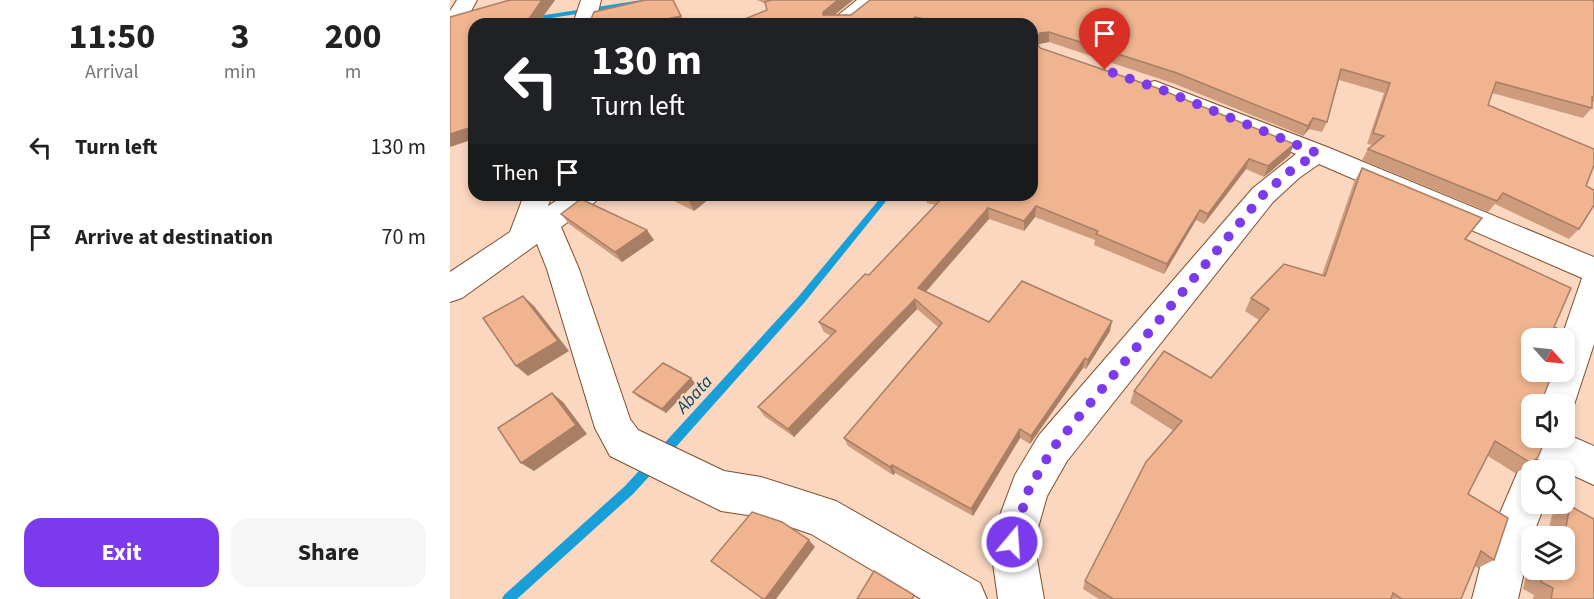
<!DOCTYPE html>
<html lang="en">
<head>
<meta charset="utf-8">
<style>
  :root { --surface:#fff; --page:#f6f6f6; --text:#222; --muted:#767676; --accent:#7c3aed }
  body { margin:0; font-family:"Source Sans 3",sans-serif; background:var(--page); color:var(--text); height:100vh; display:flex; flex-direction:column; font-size:22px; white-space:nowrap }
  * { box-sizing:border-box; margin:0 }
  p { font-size:20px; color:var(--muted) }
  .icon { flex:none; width:33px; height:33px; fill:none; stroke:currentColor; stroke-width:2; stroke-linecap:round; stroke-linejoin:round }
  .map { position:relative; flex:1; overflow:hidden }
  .panel { display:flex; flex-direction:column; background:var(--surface); width:450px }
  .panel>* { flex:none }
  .guide { position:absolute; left:18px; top:18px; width:570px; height:183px; border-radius:18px; box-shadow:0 3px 9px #0003; background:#202124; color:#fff; overflow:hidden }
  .needle { width:39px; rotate:117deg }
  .tools { position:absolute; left:1071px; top:328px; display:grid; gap:12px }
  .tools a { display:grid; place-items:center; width:54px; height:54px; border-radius:12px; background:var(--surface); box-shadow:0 3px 9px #0003; font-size:30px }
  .pin { position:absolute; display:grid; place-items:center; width:51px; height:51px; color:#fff; margin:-62px -26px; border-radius:50% 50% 50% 0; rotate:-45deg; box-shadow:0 0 6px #0007 }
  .pin .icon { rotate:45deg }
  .me { position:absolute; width:66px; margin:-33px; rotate:18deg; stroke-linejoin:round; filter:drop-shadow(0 0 4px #0008) }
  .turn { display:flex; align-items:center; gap:21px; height:126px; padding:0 24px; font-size:27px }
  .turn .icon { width:78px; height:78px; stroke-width:2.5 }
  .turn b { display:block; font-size:42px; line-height:51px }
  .then { display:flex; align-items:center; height:57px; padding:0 24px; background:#0003; gap:12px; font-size:22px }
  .eta { display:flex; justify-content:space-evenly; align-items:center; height:102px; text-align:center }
  .eta b { font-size:36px; font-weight:700; line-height:42px }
  .action { display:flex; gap:12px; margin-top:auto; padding:12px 24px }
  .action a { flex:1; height:69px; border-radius:18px; background:var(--accent); color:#fff; font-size:24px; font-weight:700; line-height:69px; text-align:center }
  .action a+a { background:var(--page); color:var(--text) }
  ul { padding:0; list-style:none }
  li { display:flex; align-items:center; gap:18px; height:90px; padding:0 24px }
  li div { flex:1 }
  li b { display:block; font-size:22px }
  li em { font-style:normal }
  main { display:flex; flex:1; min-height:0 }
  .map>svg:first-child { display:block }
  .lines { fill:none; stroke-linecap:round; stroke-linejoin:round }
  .stream { fill:#189fd8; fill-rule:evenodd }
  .minor-casing { stroke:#804d2a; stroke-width:2 }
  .minor { fill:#fff; fill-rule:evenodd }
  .wall { fill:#ce9c7c }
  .shaded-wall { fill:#a87f65 }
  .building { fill:#f0b590; stroke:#a87f65; stroke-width:1.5 }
  .route { stroke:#7c3aed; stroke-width:10; stroke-dasharray:0 18 }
  .labels { text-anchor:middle; stroke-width:4.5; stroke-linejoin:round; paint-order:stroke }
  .water-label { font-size:18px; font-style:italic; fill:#004763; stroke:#fbd7c0 }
</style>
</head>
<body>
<main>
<section class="panel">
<div class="eta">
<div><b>11:50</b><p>Arrival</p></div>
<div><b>3</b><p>min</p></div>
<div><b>200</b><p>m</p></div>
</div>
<ul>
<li><svg class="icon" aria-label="left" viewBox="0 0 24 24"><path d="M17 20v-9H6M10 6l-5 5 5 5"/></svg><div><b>Turn left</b></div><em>130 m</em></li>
<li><svg class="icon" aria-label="arrive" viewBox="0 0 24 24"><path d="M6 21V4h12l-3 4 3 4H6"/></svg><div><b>Arrive at destination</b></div><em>70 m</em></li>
</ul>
<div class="action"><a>Exit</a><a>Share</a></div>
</section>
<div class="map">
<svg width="1144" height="599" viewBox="0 0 1144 599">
  <rect width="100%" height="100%" fill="#fbd7c0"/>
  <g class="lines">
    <!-- stream -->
    <g class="stream">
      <polygon points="192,0 206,0 203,2 82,21 79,19 82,17"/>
      <polygon points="433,195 441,195 354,303 217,457 213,458 209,457 208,453 209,449 348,297"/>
      <polygon points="201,461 205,462 206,466 205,470 183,494 67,599 52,599 54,595 175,486 197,462"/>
    </g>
    <defs>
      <g id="minor">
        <polygon points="7,0 27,0 14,24 0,24 0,11"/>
        <polygon points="131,0 151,0 145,24 123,24"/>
        <polygon points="407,0 430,0 402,24 377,24"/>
        <polygon points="1133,0 1144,0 1144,12 1137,10"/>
        <polygon points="705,81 877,147 1144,257 1144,344 1120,417 1114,419 1114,405 1088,405 1099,372 1114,372 1114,339 1111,339 1132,278 869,164 849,178 823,202 617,461 597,496 584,542 594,599 548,599 540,542 565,475 589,435 803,188 846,154 696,93 693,88 696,83"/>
        <polygon points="74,195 102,195 98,206 115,195 149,195 145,202 111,227 129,269 180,419 188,430 274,471 311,477 386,501 530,583 537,599 471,599 361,534 311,517 271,511 160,456 145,428 97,269 87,244 12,298 0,302 0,272 60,232"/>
        <polygon points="1114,433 1144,446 1144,485 1083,457 1078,444 1082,435 1082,438 1114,438"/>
        <polygon points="1082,465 1096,471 1082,471 1082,504 1095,504 1082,537 1068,599 1022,599 1035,548 1068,471"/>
      </g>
    </defs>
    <!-- minor casing -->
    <use href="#minor" class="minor-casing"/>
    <!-- minor -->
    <use href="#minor" class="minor"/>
  </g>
  <!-- wall -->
  <g class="wall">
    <polygon points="307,0 403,0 384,15 1144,1 1144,101 1142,104 1142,108 1133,118 1042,93 1038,105 1136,186 1129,229 1119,239 1045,204 1038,212 912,160 918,149 923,145 917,144 934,93 889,80 877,122 872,132 859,129 853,136 725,84 599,42 589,44 588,45 590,48 840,155 814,177 796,169 754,224 746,220 714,274 644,245 645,240 585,217 574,231 539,219 476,292 539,322 660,331 636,369 633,368 580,444 570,438 523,516 445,473 443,475 398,446 394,438 488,327 467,309 344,437 314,416 308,407 381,336 374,332 369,322 419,275 486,205 477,203 476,195 582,195 582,24 282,24 317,10 316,4"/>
    <polygon points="912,168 1015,239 1082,339 1090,405 1081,463 1065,473 1038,456 1018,494 1044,560 1028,568 1025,566 1011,599 649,599 633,589 635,581 724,431 680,403 684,391 761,378 809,320 795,311 801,298 872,275 904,182"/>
    <polygon points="212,195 264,195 244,211"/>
    <polygon points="111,214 204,240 172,262 119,224"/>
    <polygon points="245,383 216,413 188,397 183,392"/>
    <polygon points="1120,506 1144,599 1083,599 1084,595 1073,589 1081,552 1082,570 1114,570 1114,537 1097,537 1102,515"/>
  </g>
  <!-- shaded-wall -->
  <g class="shaded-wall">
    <polygon points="92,0 105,0 88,24 71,24"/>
    <polygon points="388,0 403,0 376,22 373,15 373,12"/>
    <polygon points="231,16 234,23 193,24"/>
    <polygon points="465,17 466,24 458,24"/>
    <polygon points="599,32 599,42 589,44 585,50 585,39 590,33"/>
    <polygon points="24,92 24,139 0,147 0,134"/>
    <polygon points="863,118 859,129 853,136 858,126"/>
    <polygon points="844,144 840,155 814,177 818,166"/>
    <polygon points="799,159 796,169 754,224 758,214"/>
    <polygon points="243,195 264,195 244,211 238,199"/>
    <polygon points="586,206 585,217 574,231 574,221"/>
    <polygon points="538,208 539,219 470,298 468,288"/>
    <polygon points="750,210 746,220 714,274 717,264"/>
    <polygon points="197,230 204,240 172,262 165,252"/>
    <polygon points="73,296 84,306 119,351 78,376 66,366"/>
    <polygon points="465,299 467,309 344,437 338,429"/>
    <polygon points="662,321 660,331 636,369 638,360"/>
    <polygon points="635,358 633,368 580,444 581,436"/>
    <polygon points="241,378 245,383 216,413 212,409"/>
    <polygon points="102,393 113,402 137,434 84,471 71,463"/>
    <polygon points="570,429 570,438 523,516 521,509"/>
    <polygon points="442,465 445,473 443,475 440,467"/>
    <polygon points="359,540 365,547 326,599 315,599"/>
  </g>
  <!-- building -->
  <g class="building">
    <polygon points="60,0 92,0 76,23 71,24 24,24 24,92 22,127 0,134 0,17"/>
    <polygon points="195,0 223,0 231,16 193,24 142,24 141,19 144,12"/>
    <polygon points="321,0 388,0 373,12 373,15 401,15 420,0 1142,0 1144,1 1144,97 1142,97 1142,108 1046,82 1038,105 1144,149 1144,165 1136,186 1144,190 1144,205 1129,229 1053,193 1047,201 918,149 934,136 923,133 940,83 891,69 877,122 863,118 858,126 727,73 599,32 590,33 585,39 590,48 707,88 844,144 818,166 799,159 758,214 750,210 717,264 646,234 648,231 586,206 574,221 538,208 468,288 539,322 572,281 662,321 638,360 635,358 581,436 570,429 521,509 442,465 440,467 394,438 492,323 465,299 338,429 308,407 386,331 369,322 415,274 419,275 494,196 488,195 582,195 582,24 498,24 465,17 458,24 448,24 448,23 446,24 282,24 317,10 315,2"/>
    <polygon points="912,168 1032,218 1015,239 1121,288 1104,327 1114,331 1110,339 1082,339 1082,372 1103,372 1090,405 1082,405 1082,438 1094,438 1095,440 1088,457 1081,463 1045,441 1018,494 1058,518 1044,560 1031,551 1011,599 952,599 943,593 941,599 663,599 635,581 696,462 732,421 684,391 714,351 761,378 819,309 801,298 834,264 875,276"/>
    <polygon points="229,195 243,195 238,199"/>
    <polygon points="131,199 197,230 165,252 111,214"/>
    <polygon points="73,296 108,341 66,366 33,318"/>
    <polygon points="213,363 241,378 212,409 183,392"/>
    <polygon points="102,393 126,425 71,463 48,428"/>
    <polygon points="1120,506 1144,519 1144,599 1101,599 1103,588 1091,582 1093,570 1114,570 1114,537"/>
    <polygon points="302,512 332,522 359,540 315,599 313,599 261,561"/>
    <polygon points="424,571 464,595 462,599 407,599"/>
  </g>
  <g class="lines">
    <!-- route -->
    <polyline class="route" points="562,542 579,489 603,448 813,195 839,172 867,153 715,91 655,70"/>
  </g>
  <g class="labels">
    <!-- water labels -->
    <g class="water-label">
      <text transform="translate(244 394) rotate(-48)" y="6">Abata</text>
    </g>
  </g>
</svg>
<div class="tools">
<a><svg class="needle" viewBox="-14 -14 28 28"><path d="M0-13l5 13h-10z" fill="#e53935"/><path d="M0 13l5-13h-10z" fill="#767676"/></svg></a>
<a><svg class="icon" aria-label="sound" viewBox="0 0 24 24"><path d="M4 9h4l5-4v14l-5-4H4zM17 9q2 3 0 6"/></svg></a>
<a><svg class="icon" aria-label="search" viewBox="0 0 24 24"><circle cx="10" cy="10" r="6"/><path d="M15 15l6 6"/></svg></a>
<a><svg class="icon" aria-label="layers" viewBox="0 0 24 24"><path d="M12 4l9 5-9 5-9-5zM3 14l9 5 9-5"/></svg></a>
</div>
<div class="pin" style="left:655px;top:70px;background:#d93025"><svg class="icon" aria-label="arrive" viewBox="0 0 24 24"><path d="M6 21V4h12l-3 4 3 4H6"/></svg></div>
<svg class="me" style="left:562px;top:542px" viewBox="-20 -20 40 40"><circle r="17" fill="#7c3aed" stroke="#fff" stroke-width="3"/><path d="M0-11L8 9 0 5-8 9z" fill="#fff"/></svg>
<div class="guide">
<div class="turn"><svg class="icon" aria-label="left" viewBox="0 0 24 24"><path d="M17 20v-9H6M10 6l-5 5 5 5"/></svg><div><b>130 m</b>Turn left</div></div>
<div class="then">Then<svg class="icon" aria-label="arrive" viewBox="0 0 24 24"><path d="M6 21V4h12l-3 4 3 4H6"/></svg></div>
</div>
</div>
</main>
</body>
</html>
